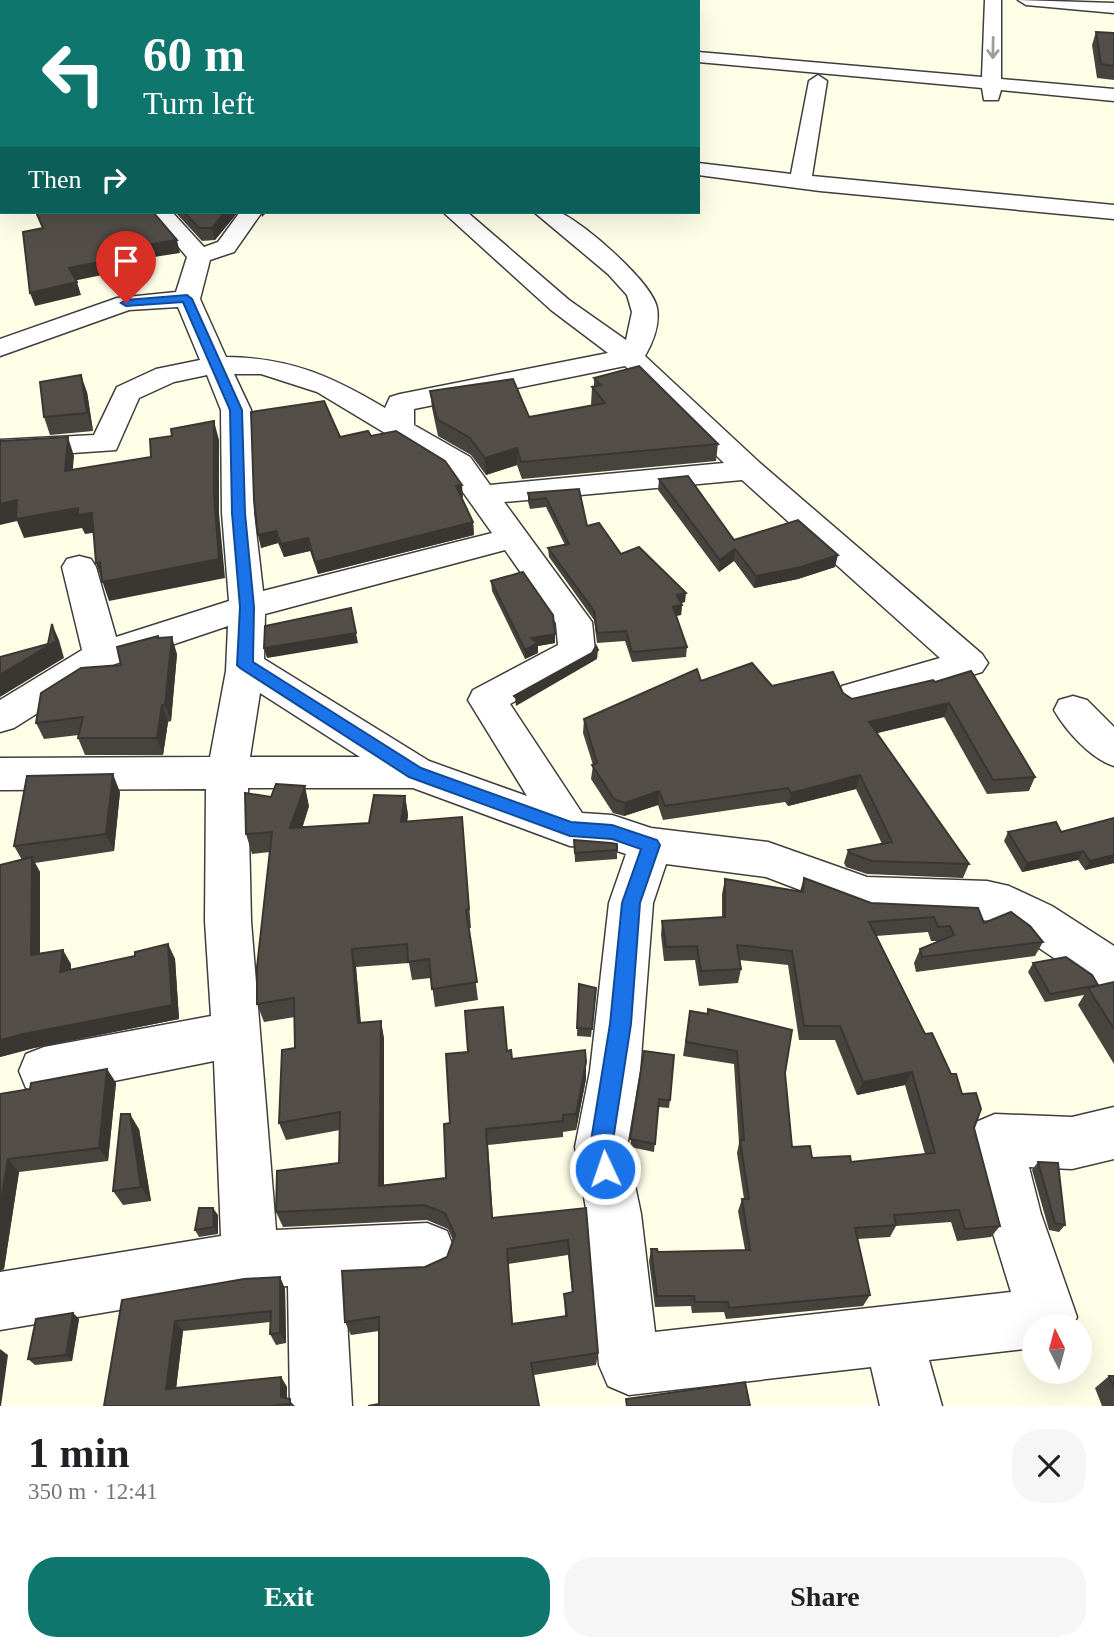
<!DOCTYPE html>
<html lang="en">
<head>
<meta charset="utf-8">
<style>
  :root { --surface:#fff; --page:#f6f6f6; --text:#202124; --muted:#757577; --accent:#0f766e }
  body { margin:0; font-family:Georgia,serif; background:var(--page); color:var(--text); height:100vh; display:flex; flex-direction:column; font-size:26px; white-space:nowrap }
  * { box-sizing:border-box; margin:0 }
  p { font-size:23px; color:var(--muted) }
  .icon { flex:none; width:38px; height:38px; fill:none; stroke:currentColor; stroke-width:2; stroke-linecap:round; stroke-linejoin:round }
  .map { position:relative; height:1406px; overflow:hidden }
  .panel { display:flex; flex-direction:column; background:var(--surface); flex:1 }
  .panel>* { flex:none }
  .banner { position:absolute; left:0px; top:0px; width:700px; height:214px; box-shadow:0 7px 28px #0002; background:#0f766e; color:#fff; overflow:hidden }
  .needle { width:46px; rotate:354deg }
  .fabs { position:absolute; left:1022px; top:1314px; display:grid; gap:14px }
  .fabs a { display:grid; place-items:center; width:70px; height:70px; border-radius:50%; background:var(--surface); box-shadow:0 7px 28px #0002; font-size:35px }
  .pin { position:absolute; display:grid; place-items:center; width:60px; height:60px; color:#fff; margin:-72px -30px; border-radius:50% 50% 50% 0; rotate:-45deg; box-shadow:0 0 7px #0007 }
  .pin .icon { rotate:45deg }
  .me { position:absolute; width:77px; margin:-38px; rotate:357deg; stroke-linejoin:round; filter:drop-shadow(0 0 5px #0008) }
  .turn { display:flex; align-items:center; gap:24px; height:147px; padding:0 28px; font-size:32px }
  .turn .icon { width:91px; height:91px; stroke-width:2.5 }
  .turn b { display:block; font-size:49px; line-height:60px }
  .then { display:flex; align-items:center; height:66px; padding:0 28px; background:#0003; gap:14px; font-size:26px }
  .round { display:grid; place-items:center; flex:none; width:74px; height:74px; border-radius:28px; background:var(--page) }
  .head { display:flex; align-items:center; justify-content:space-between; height:119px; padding:0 28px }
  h1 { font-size:42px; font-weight:700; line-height:52px }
  .action { display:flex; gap:14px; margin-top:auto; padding:14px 28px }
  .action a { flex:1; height:80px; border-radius:28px; background:var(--accent); color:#fff; font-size:28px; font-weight:700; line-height:80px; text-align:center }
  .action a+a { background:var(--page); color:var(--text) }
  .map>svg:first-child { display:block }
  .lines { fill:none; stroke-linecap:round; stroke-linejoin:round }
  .minor-casing { stroke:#3e3e3e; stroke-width:3 }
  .minor { fill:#fff; fill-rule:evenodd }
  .wall { fill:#47433d; fill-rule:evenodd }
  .shaded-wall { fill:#3a3732 }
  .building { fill:#534e47; stroke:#3a3732; stroke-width:2; fill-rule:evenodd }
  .oneway { stroke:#9d9d9d }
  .route { fill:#1a73e8; stroke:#114b97; stroke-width:2 }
</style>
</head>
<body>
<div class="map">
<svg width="1114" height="1406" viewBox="0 0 1114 1406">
  <rect width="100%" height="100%" fill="#ffffe8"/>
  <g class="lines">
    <defs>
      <g id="minor">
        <polygon points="43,0 59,0 42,2"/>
        <rect x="139" y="0" width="16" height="2"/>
        <polygon points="284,0 328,0 283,2"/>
        <polygon points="373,0 398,0 372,2"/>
        <polygon points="483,0 504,0 482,2"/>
        <polygon points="592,0 612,0 591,2"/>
        <polygon points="985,0 1001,0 1001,79 1114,89 1114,101 1001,90 998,100 984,100 982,88 698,62 698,52 982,77"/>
        <polygon points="1018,0 1114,3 1114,13 1026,5"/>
        <polygon points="0,61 2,61 0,77"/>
        <polygon points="818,75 827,81 812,176 1114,205 1114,219 820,191 698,175 698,163 791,174 809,81"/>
        <polygon points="0,136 2,136 0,149"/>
        <path d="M149,212h23l32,35 14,-5 22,-30h22l-28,40 -24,8 -10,39 26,58c65,1 105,19 159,51l5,-11 10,-3 208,-41 -57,-43 -108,-98h24l102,88 57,40 6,-28 -5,-17 -19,-21 -74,-62c7,0 20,-2 27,1 24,11 92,70 96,95 3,17 -4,34 -12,48l115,107 222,191 6,9 -6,9 -126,38 -14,-4 -5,-10 5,-10 98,-28 -198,-178 -238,22 88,120 3,29 -5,9 -80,44 72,109 30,2 39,13 117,14 99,35 120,4 22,5 43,20 62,40v47l-17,-6 -98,-66 -133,-6 -100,-38 -100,-13 -13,39 -13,168 -13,76 14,67 14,118 356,-40 -24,-78 -18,-74 7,-18 19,-8 77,3 42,-10v52l-42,10 -43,-2 12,47 36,103 -4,9h-39v22l-105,12 13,46h-62l-9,-39 -242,28 -21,-9 -9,-21 -12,-151 -12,-67 15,-76 19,-168 17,-49 -15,-5 -41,-3 -157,-58h-165l3,133 25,309 151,-7 20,8 8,20 -8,20 -20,8 -82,4 7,123h-62l-2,-120 -38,2 -250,42v-58l221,-36 -7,-175 -170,34 -18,-7 -7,-17 7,-17 18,-7 167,-31 -6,-95 1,-132 -206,1v-32l210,-1 16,-86 2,-45 -113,38 -101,64 -14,4v-32l82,-50 -20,-83 5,-8 12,-3 12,3 5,8 20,70 113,-36 -7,-88 -1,-103 -14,-35 -33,7 -35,16 -23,52 -116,8v-18l94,-5 23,-48 39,-18 44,-9 -22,-53 -49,3 -129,46v-17l117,-41 59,-6 11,-35zM625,366l99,97 -234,22 -20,-28 -56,-32v-16zM234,374h27l56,18 131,79 44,62 -229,58 -9,-78 -3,-103zM505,550l51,73 2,22 -85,45 -5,10 59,96 -98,-35 -165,-102 1,-45zM260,693l100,64h-110z"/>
        <path d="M1073,696l14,4 27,27v39c-23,-7 -48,-35 -60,-56l5,-10z"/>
      </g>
    </defs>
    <!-- minor casing -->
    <use href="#minor" class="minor-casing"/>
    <!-- minor -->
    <use href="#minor" class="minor"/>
  </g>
  <!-- wall -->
  <g class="wall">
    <polygon points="319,0 371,0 370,2 319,2"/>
    <polygon points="1096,32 1114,33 1114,80 1097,78 1092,45"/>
    <polygon points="175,212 238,212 215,240 202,241"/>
    <polygon points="594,378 718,444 716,461 522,479 517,465 486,475 471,455 438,436 432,408 430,391 529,417 592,406 591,404 592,387 594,387"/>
    <polygon points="87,392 93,431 50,435 44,417"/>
    <polygon points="371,436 463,497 461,498 473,522 474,535 318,574 310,551 284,557 278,543 261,548 340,437"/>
    <polygon points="659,479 734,540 835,567 798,579 754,588 734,561 719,572 658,490"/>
    <polygon points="579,489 587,526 621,554 685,602 681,603 682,605 681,615 676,616 687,647 686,657 632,662 625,641 597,643 594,620 549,557 548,548 565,545 546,507 530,509 528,502 528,493"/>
    <polygon points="491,581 555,643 538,646 538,653 525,659 492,591"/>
    <polygon points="159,638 177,654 171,721 168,722 163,755 85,755 78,738 79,735 44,739 36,723"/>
    <polygon points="933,680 1035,777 1029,791 987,794 944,717 877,733 969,864 963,878 867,874 846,867 844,863 848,850 882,844 856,789 788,806 785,802 663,820 658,805 624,816 613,813 591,779 593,765 583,733 584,719 701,681 843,693 852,699"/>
    <polygon points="120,792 114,851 35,863 40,872 40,953 71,964 71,970 135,956 168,944 175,959 179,1019 34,1048 0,1057 0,865 22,860 14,846"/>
    <path d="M405,796l3,19 -1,7 55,-5 9,111h-2l9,72 -43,7 -4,-29 -19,2 -3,-17 -53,4 5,56 20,-2 3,18v146l62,-7 4,-55 57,-72 5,8 74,3v17l-10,51 -13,2v5l-75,8 5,73 93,-10 12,145 -2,12 -62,10 -155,29v-73l-28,4 -6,-13 80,-55 22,-10 6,-17 -5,-11 -21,-9 -144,7 -7,-15 63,-49 1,-33 -54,10 -7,-17 16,-75v-31l-31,5 -7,-18 13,-152 -18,2 -6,-20 63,-28 -7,22 67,-5zM568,1255l4,38 -8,1 1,22 -52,8 -5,-60z"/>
    <polygon points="1114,818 1114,863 1085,870 1078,860 1022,872 1004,841 1008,832 1061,832"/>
    <polygon points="574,840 617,850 617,859 575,862"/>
    <polygon points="804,878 871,903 984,923 1043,942 1035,956 916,972 914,963 920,949 941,941 931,941 928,932 876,936 925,1034 951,1074 962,1094 974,1128 1000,1226 991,1237 957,1241 951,1222 896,1226 890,1237 857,1239 870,1295 863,1306 726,1319 724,1312 692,1313 691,1306 655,1307 649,1261 651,1249 658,1252 745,1250 738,1211 742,1199 744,1199 737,1153 739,1143 734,1064 683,1056 690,1011 707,1014 708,1009 785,1073 792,1147 812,1158 851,1162 925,1154 905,1085 857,1095 835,1040 799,1040 788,965 739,960 741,969 738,983 699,986 695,960 664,961 661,935 662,921 722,917 722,894 725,879 800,891"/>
    <polygon points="1033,963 1097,986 1114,982 1114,1064 1078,1005 1084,995 1045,1002 1028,972"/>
    <polygon points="579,984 596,988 591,1037 577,1036"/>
    <polygon points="644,1051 670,1100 669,1108 658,1107 654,1152 630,1147"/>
    <polygon points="107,1069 116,1083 108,1161 19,1172 4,1269 0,1271 0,1094 30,1089"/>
    <polygon points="139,1129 151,1201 123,1205 113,1191"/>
    <polygon points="1038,1162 1065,1225 1059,1232 1049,1230 1032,1170"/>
    <polygon points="218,1215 218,1234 199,1237 195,1230"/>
    <polygon points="280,1277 285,1289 286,1343 276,1345 270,1334 270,1322 183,1331 176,1388 281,1377 287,1387 287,1398 295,1406 104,1406 122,1300"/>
    <polygon points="73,1313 79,1319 72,1361 35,1365 28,1359"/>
    <polygon points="1109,1376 1114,1376 1114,1406 1102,1406 1095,1388"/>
  </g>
  <!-- shaded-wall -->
  <g class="shaded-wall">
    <polygon points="335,0 371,0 370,2 335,2"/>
    <polygon points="225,212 238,212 215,240 212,228"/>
    <polygon points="261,212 267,212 262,217"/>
    <polygon points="177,240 180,253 115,263 117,272 73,281 69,268 109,251"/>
    <polygon points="77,282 81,295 35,306 30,293"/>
    <polygon points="81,375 87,392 93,431 87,413"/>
    <polygon points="214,421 219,440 219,513 225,578 109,601 96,563 214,494"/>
    <polygon points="68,437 74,456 71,490 65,471"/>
    <polygon points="517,448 517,465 486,475 485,458"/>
    <polygon points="462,485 463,497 457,499 456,486"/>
    <polygon points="17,500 78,508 92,513 99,532 85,534 82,528 24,538 17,521 0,525 0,504"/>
    <polygon points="473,522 474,535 318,574 315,562"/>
    <polygon points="276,531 278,543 261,548 258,535"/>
    <polygon points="308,538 310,551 284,557 281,544"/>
    <polygon points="735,549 734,561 719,572 720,560"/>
    <polygon points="838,555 835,567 798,579 754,588 756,576"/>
    <polygon points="686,593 685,602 676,604 677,595"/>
    <polygon points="682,605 681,615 672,616 673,607"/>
    <polygon points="52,624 59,640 64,658 0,697 0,675 56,641"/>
    <polygon points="356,633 358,643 267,658 264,648"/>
    <polygon points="555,634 555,643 538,646 538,653 525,659 525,650 531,638"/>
    <polygon points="172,637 177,654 171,721 165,705"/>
    <polygon points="598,650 597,659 516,706 515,697"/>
    <polygon points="949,703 944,717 865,736 869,722"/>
    <polygon points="162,705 168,722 163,755 157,738"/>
    <polygon points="113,774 120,792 114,851 106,834"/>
    <polygon points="860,775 856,789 788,806 791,793"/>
    <polygon points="305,786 309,806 296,848 290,828"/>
    <polygon points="659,791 658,805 624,816 625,803"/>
    <polygon points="405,796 408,815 404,842 401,822"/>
    <polygon points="1083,851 1078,860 1022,872 1027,863"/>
    <polygon points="1114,855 1114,863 1085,870 1090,861"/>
    <polygon points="32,857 40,872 40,969 31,955"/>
    <polygon points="168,944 175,959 179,1019 34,1048 0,1057 0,1040"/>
    <polygon points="352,949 356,967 362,1041 358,1023"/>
    <polygon points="63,950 71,964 69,986 60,972"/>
    <polygon points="381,1021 384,1039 384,1202 379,1186"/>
    <polygon points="586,1062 586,1079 576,1130 576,1114"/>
    <polygon points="107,1069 116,1083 108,1161 99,1148"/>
    <polygon points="912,1072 905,1085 857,1095 863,1082"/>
    <polygon points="130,1114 139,1129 151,1201 141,1187"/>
    <polygon points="8,1159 19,1172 4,1269 0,1271 0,1208"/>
    <polygon points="213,1208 218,1215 218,1234 214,1227"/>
    <polygon points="280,1277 285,1289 286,1343 280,1333"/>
    <polygon points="73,1313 79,1319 72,1361 66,1355"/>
    <polygon points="175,1321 183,1331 175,1398 166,1389"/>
    <polygon points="0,1349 8,1355 1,1406 0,1406"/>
    <polygon points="281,1377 287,1387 287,1404 281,1397"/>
  </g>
  <!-- building -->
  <g class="building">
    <rect x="208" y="0" width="74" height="2"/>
    <polygon points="1096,32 1114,33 1114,66 1101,64"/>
    <polygon points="36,212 153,212 177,240 109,251 114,259 69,268 77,282 30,293 23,232 43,228"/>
    <polygon points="184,212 225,212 212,228 199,228"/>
    <polygon points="639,366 718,444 521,462 517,448 485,458 470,438 437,419 430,391 513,379 529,417 605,403 592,387 601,385 594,378"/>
    <polygon points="81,375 87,413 44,417 40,382"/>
    <polygon points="324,401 340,437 368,431 371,436 396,431 445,461 462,485 456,486 473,522 315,562 308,538 281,544 276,531 258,535 254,500 251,412"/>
    <polygon points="214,421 214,494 219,559 102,582 100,562 96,563 92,513 78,515 78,508 16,519 17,500 0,504 0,441 68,437 65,471 151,457 150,439 172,436 171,429"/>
    <polygon points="688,476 734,540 798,520 838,555 801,567 756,576 735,549 720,560 659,479"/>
    <polygon points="579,489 587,526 599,523 621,554 639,547 686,593 677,595 682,605 673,607 687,647 632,652 626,631 597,633 594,611 548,548 569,544 546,498 530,500 528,493"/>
    <polygon points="523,572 553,615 555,634 531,638 538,643 525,650 491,581"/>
    <polygon points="351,608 356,633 264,648 265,626"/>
    <polygon points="52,624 56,641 0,675 0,657 48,644"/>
    <polygon points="158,636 158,638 172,637 165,705 162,705 157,738 78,738 83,717 36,723 41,693 81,668 121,665 117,647"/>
    <polygon points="596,646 598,650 515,697 514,696 592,653"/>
    <polygon points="752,663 772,686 833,672 843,693 852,699 933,680 935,682 971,671 1035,777 993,780 949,703 869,722 969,864 872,861 850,853 848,850 892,842 860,775 791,793 788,788 665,806 659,791 625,803 614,799 592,765 597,763 584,719 697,669 701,681"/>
    <polygon points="113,774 106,834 14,846 27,776"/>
    <path d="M276,784l29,2 -15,42 79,-5 5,-28 31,1 -4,26 61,-5 7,92 -3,1 11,72 -45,7 -3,-30 -21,3 -1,-18 -55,5 6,74 23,-2 -2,165 67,-8 -2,-54 6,-1 -4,-69 22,-2 -3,-41 38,-4 4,44 4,-1 1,9 73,-9 1,12 -10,52 -13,1v6l-77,8 6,89 94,-10 12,145 -67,10 8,43h-171l11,-2v-87l-34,5 -3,-51 83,-4 22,-10 8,-22 -10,-22 -21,-8 -148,7 1,-41 62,-8 1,-51 -61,11 3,-73 13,-2 -1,-50 -37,6v-37l15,-135 -26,2 -1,-41 26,4zM568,1240l5,52 -9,2 3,22 -55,8 -5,-75z"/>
    <polygon points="1114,818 1114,855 1090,861 1083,851 1027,863 1008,832 1056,822 1061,832"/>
    <polygon points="574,840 611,843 617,844 617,850 575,853"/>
    <polygon points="32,857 31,955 63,950 60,972 135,956 135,952 168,944 172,1005 24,1034 0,1040 0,865"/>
    <polygon points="804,878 871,903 978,908 984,923 1011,912 1030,926 1043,942 922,957 920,949 954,935 950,926 938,927 934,917 869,922 925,1034 932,1033 951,1074 956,1074 962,1094 976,1093 981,1109 974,1128 1000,1226 965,1229 959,1210 894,1215 896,1225 855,1228 870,1295 729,1308 728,1302 695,1302 694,1296 657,1296 651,1249 657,1249 658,1252 750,1250 742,1199 749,1199 740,1140 744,1140 737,1051 686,1042 690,1011 708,1014 708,1009 792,1030 785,1073 792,1147 810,1146 812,1158 850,1156 851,1162 935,1153 912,1072 863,1082 840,1026 804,1026 792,951 737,945 741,969 701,971 697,946 666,947 662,921 725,917 725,879 803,892"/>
    <polygon points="1066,957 1092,975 1098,985 1050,994 1033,963"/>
    <polygon points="1114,982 1114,1029 1088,988"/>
    <polygon points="579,984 596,988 592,1029 577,1028"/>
    <polygon points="644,1051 674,1055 670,1100 659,1099 655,1144 630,1139"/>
    <polygon points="107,1069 99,1148 8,1159 0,1208 0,1094 30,1089 31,1083"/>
    <polygon points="121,1114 130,1114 141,1187 113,1191"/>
    <polygon points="1038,1162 1058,1163 1065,1225 1055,1223"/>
    <polygon points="199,1208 213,1208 214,1227 195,1230"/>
    <polygon points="280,1277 280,1333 270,1334 271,1311 175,1321 166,1389 281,1377 281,1397 290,1399 290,1404 269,1406 104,1406 122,1300 244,1279"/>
    <polygon points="73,1313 66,1355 28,1359 36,1319"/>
    <polygon points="1109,1376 1114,1376 1114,1388"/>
    <polygon points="745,1382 750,1406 627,1406 626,1399"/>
  </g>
  <!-- one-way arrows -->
  <defs><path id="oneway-shaft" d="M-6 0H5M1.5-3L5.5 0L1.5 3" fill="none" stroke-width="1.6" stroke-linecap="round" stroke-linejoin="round" transform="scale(1.75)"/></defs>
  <use class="oneway" href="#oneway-shaft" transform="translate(993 48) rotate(91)"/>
  <!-- route -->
  <polygon class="route" points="187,295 192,299 242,410 245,513 254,607 253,662 421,768 571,822 612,825 657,840 660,845 640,903 631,1024 612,1147 616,1169 613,1177 605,1180 597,1177 590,1147 610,1024 622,903 641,849 612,839 570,836 409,777 240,668 237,665 240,607 232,513 230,410 183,302 126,306 121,303 126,300"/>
</svg>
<div class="fabs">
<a><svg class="needle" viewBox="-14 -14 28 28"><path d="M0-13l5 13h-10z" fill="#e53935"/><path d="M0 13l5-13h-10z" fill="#757577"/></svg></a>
</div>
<div class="pin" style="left:126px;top:303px;background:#d93025"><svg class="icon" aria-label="arrive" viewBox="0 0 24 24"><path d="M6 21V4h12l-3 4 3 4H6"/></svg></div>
<svg class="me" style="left:605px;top:1169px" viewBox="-20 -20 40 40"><circle r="17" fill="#1a73e8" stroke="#fff" stroke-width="3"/><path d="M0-11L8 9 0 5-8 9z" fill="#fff"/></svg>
<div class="banner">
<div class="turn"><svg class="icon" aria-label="left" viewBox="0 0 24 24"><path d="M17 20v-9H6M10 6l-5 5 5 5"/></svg><div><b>60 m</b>Turn left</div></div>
<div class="then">Then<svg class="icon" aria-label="right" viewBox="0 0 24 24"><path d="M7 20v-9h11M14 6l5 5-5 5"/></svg></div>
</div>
</div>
<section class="panel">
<div class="head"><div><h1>1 min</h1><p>350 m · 12:41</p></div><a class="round"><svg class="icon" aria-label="close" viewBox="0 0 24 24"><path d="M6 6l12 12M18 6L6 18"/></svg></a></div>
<div class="action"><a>Exit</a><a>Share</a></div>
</section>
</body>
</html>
